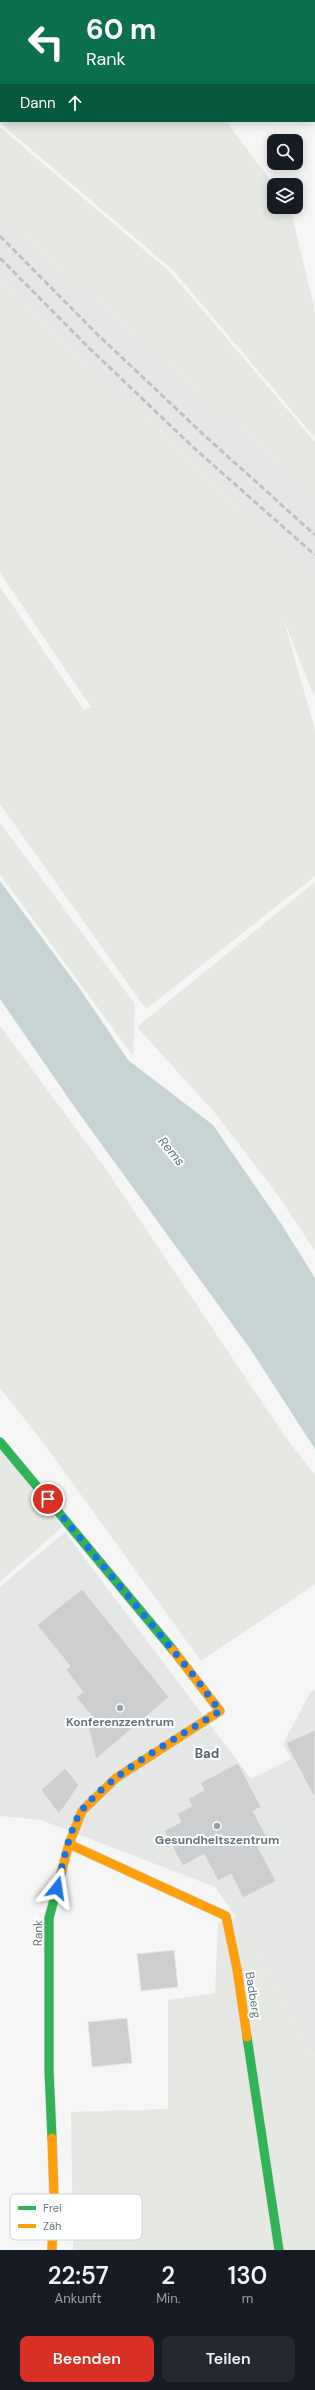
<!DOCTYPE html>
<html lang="de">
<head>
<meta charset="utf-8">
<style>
  :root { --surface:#171b24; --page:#242831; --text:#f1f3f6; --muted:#9ea1a6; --accent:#d93025 }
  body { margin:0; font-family:"DM Sans",sans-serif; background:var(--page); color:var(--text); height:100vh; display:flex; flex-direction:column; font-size:15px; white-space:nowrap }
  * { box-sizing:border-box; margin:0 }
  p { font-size:13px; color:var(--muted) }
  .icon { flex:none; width:22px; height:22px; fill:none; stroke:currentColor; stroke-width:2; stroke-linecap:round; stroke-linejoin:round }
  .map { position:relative; height:2250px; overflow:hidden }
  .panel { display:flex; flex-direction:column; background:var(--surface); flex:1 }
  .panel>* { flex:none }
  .hud { position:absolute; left:0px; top:0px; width:315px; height:122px; box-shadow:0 2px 10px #0003; background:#0b6e4f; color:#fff; overflow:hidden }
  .buttons { position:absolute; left:267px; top:134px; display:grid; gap:8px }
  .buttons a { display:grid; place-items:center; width:36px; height:36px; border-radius:8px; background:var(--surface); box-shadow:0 2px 10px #0003; font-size:20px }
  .pin { position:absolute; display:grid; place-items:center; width:34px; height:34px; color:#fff; margin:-17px; border:2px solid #fff; border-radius:50%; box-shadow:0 1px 4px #0007 }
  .me { position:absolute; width:44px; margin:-22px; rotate:15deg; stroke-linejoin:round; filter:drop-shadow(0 0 3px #0008) }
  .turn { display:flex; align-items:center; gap:14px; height:84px; padding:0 20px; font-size:18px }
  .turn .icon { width:52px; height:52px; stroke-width:2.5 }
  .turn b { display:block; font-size:28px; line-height:34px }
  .then { display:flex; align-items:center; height:38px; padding:0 20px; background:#0003; gap:8px; font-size:15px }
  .eta { display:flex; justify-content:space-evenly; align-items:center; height:68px; text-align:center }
  .eta b { font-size:24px; font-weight:600; line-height:28px }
  .primary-button { display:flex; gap:8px; margin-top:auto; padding:8px 20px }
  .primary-button a { flex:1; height:46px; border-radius:8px; background:var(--accent); color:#fff; font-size:16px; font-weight:600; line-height:46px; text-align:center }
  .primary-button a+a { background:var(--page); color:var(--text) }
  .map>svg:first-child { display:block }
  .built { fill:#e5e7e6 }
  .green { fill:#e6e8e3 }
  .water { fill:#c8d3d4 }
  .building { fill:#cdcecf; stroke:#e6e6e6 }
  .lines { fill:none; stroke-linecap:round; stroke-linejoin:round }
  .fast-casing { stroke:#d2d3d4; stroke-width:10 }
  .slow-casing { stroke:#d2d3d4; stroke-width:10 }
  .fast { stroke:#30b455; stroke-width:9 }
  .slow { stroke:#ff9f0a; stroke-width:9 }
  .rail { stroke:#bec0c1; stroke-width:3; stroke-dasharray:6 3; stroke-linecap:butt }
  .route { stroke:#1a73e8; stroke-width:7; stroke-dasharray:0 12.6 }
  .poi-dot { fill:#97a3a8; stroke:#fff; stroke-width:1.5 }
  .labels { text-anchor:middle; stroke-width:4; stroke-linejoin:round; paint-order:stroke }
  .poi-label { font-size:12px; font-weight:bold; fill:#64777e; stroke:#fff }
  .street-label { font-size:12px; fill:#64777e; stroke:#fff }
  .water-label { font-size:13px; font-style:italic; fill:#5e7679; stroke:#fff }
  .neighbourhood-label { font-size:13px; font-weight:bold; fill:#55646a; stroke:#fff }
  .key { fill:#fff; stroke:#d0d6d8; stroke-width:1 }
  .key-label { font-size:11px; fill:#64777e }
</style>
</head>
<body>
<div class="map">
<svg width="315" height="2250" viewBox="0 0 315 2250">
  <rect width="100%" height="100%" fill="#f6f6f6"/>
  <!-- built -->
  <g class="built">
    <polygon points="0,217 315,498 315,576 0,278"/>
    <polygon points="65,1532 251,1779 291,1759 283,1744 310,1693 315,1690 315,2056 261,1954 215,1887 41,1820 0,1816 0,1587"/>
  </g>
  <!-- green -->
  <g class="green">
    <polygon points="0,0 135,1 1,1 1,121 226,121 274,185 274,207 290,207 315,311 315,438 173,270 0,123"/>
    <polygon points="0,127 170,272 315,442 315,498 0,217"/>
    <polygon points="0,278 315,576 315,699 283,618 315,730 315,876 146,1009 0,804 0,587 84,710 91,707 0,573"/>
    <polygon points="0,823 135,1004 133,1056 0,874"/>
    <polygon points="315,882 315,1251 275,1191 214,1112 137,1027"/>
    <polygon points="0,1026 103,1165 286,1438 315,1475 315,1584 201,1661 45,1445 0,1388"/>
    <polygon points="0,1441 62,1527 0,1582"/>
    <polygon points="237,1917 261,1954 315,2056 315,2250 73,2250 71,2112 168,2109 168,2000 215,1993 218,1923"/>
  </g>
  <!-- water -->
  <polygon class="water" points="0,881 80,989 128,1060 213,1125 280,1222 315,1278 315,1449 251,1350 78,1112 0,999"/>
  <!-- building -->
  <g class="building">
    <polygon points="82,1589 169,1697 96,1759 88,1725 94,1719 76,1697 83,1692 66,1670 70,1666 37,1625"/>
    <polygon points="315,1730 315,1799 286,1743"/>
    <polygon points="238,1763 261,1807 253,1811 269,1841 258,1847 276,1881 243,1898 231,1874 218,1881 204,1854 183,1866 164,1831 181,1822 177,1814 192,1806 188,1799 204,1790 200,1783"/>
    <polygon points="65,1768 79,1785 59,1814 41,1790"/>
    <polygon points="174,1950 178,1987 141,1991 137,1954"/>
    <polygon points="127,2018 132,2063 92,2067 88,2022"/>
  </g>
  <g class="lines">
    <defs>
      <g id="fast">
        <polyline points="0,1442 173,1650"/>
        <polyline points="247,2037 279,2250"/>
        <polyline points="52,2138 49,2070 49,1918 62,1870"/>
      </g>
      <g id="slow">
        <polyline points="69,1844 226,1916 237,1969 247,2037"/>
        <polyline points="62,1870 69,1844 82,1811 116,1778 220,1711 173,1650"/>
        <polyline points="52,2138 54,2196 52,2250"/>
      </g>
    </defs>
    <!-- fast casing -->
    <use href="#fast" class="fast-casing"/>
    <!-- slow casing -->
    <use href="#slow" class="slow-casing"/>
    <!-- fast -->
    <use href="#fast" class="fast"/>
    <!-- slow -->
    <use href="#slow" class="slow"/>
    <!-- rail -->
    <g class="rail">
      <polyline points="0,236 97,334 204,435 315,535"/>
      <polyline points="0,258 87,346 194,448 315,555"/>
    </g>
  </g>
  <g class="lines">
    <!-- route -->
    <path class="route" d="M48,1499l147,178 25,34c-41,26 -109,62 -138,99 -12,16 -20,58 -25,78"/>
  </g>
  <!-- markers -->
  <g class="poi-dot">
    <circle cx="120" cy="1708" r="4"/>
    <circle cx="217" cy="1826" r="4"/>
  </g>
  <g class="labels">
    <!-- poi labels -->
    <g class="poi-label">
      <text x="120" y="1726">Konferenzzentrum</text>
      <text x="217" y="1844">Gesundheitszentrum</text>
    </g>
    <!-- street labels -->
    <g class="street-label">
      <text transform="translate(38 1933) rotate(-89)" y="4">Rank</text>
      <text transform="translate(253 1995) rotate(81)" y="4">Badberg</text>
    </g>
    <!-- water labels -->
    <g class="water-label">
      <text transform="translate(172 1151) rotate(50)" y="5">Rems</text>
    </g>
    <!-- neighbourhood labels -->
    <g class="neighbourhood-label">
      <text x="207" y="1758">Bad</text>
    </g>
  </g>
  <!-- legend -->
  <rect x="10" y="2194" width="132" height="46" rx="6" class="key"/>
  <rect x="18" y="2206" width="18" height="4" fill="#30b455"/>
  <rect x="18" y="2224" width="18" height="4" fill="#ff9f0a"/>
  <g class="key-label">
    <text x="43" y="2212">Frei</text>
    <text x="43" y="2230">Zäh</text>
  </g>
</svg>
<div class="buttons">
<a><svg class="icon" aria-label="search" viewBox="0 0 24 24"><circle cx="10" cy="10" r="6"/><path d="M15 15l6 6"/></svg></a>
<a><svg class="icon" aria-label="layers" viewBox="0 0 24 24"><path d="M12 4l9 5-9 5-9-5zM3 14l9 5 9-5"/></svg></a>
</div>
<div class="pin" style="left:48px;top:1499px;background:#d93025"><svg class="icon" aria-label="arrive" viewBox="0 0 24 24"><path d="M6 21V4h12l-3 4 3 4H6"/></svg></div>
<svg class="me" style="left:57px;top:1888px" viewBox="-20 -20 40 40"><path d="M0-17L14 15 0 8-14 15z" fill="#1a73e8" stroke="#fff" stroke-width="4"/></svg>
<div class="hud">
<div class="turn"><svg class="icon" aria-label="left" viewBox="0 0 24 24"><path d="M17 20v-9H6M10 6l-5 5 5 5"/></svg><div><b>60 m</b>Rank</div></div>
<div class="then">Dann<svg class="icon" aria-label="ahead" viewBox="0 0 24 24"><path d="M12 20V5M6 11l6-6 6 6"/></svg></div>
</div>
</div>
<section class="panel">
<div class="eta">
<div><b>22:57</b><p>Ankunft</p></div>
<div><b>2</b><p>Min.</p></div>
<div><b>130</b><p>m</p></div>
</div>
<div class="primary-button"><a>Beenden</a><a>Teilen</a></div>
</section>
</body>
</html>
